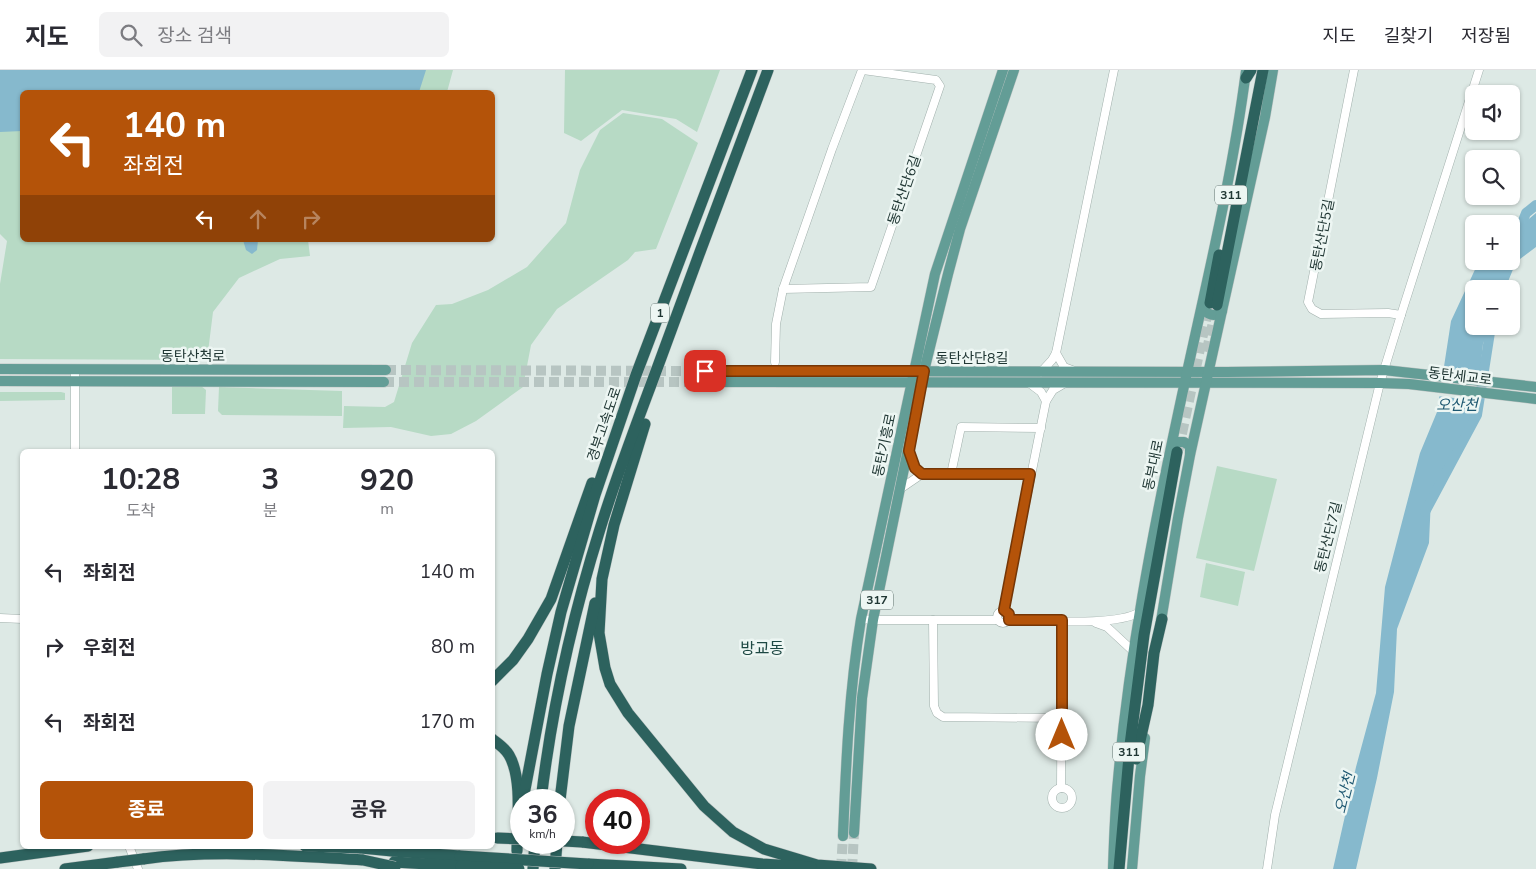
<!DOCTYPE html>
<html lang="ko">
<head>
<meta charset="utf-8">
<style>
  :root { --surface:#fff; --page:#f2f2f3; --text:#2b2b33; --muted:#7c7c81; --line:#e1e1e2; --accent:#b45309 }
  body { margin:0; font-family:"Nunito Sans","Noto Sans KR",sans-serif; background:var(--page); color:var(--text); height:100vh; display:flex; flex-direction:column; font-size:19px; white-space:nowrap }
  * { box-sizing:border-box; margin:0 }
  p { font-size:16px; color:var(--muted) }
  .icon { flex:none; width:28px; height:28px; fill:none; stroke:currentColor; stroke-width:2; stroke-linecap:round; stroke-linejoin:round }
  .map { position:relative; flex:1; overflow:hidden }
  .panel { position:absolute; left:20px; top:379px; width:475px; height:400px; display:flex; flex-direction:column; background:var(--surface); border-radius:8px; box-shadow:0 1px 4px #0004 }
  .panel>* { flex:none }
  .hud { position:absolute; left:20px; top:20px; width:475px; height:152px; border-radius:8px; box-shadow:0 1px 4px #0004; background:#b45309; color:#fff; overflow:hidden }
  .tools { position:absolute; left:1465px; top:15px; display:grid; gap:10px }
  .tools a { display:grid; place-items:center; width:55px; height:55px; border-radius:8px; background:var(--surface); box-shadow:0 1px 4px #0004; font-size:25px }
  .speed { position:absolute; left:510px; top:719px; display:flex; gap:10px; font-size:25px; font-weight:700; text-align:center }
  .speed>* { display:grid; place-content:center; width:65px; height:65px; border-radius:50%; background:var(--surface); box-shadow:0 1px 4px #0004; line-height:1 }
  .speed small { font-size:12px; font-weight:400 }
  .speed .limit { border:8px solid #d22; background:#fff; color:#111 }
  .pin { position:absolute; display:grid; place-items:center; width:42px; height:42px; color:#fff; margin:-21px; border-radius:10px; box-shadow:0 2px 8px #0006 }
  .me { position:absolute; width:55px; margin:-28px; rotate:0deg; stroke-linejoin:round; filter:drop-shadow(0 0 4px #0008) }
  .turn { display:flex; align-items:center; gap:18px; height:105px; padding:0 20px; font-size:22px }
  .turn .icon { width:65px; height:65px; stroke-width:2.5 }
  .turn b { display:block; font-size:35px; line-height:42px }
  .lanes { display:flex; align-items:center; height:48px; padding:0 20px; background:#0003; justify-content:center; gap:25px; direction:ltr }
  .lanes .off { opacity:.35 }
  .eta { display:flex; justify-content:space-evenly; align-items:center; height:85px; text-align:center }
  .eta b { font-size:30px; font-weight:700; line-height:35px }
  .primary-button { display:flex; gap:10px; margin-top:auto; padding:10px 20px }
  .primary-button a { flex:1; height:58px; border-radius:8px; background:var(--accent); color:#fff; font-size:20px; font-weight:700; line-height:58px; text-align:center }
  .primary-button a+a { background:var(--page); color:var(--text) }
  ul { padding:0; list-style:none }
  li { display:flex; align-items:center; gap:15px; height:75px; padding:0 20px }
  li div { flex:1 }
  li b { display:block; font-size:19px }
  li em { font-style:normal }
  header { display:flex; align-items:center; gap:30px; box-sizing:border-box; height:70px; padding:0 25px; background:var(--surface); border-bottom:1px solid var(--line) }
  header strong { font-size:24px }
  nav { display:flex; gap:28px; margin-inline-start:auto; font-size:18px }
  .search { width:350px; height:45px; background:var(--page); display:flex; align-items:center; gap:12px; box-sizing:border-box; padding:0 18px; border-radius:8px; color:var(--muted); font-size:19px }
  .map>svg:first-child { display:block }
  .green { fill:#b7dac5 }
  .water { fill:#86b9cd }
  .pier { fill:#dde9e5 }
  .lines { fill:none; stroke-linecap:round; stroke-linejoin:round }
  .river { stroke:#86b9cd; stroke-width:10 }
  .major-tunnel { stroke:#b7c5c2; stroke-width:10; stroke-dasharray:10 5; stroke-linecap:butt }
  .highway-tunnel { stroke:#b7c5c2; stroke-width:11; stroke-dasharray:11 5.5; stroke-linecap:butt }
  .minor-casing { stroke:#a1b0ac; stroke-width:9 }
  .major-casing { stroke:#bcc3c2; stroke-width:11 }
  .highway-casing { stroke:#bcc3c2; stroke-width:12 }
  .minor { stroke:#fff; stroke-width:8 }
  .major { stroke:#639d96; stroke-width:10 }
  .highway { stroke:#2d625e; stroke-width:11 }
  .highway-bridge-casing { stroke:#bcc3c2; stroke-width:12; stroke-linecap:butt }
  .highway-bridge { stroke:#2d625e; stroke-width:11 }
  .route-casing { stroke:#753606; stroke-width:12 }
  .route { stroke:#b45309; stroke-width:9 }
  .labels { text-anchor:middle; stroke-width:5; stroke-linejoin:round; paint-order:stroke }
  .shield { fill:#edf6f3; stroke:#5e706d; stroke-width:1 }
  .shield-label { font-size:12px; font-weight:bold; fill:#203734 }
  .street-label { font-size:14px; fill:#203734; stroke:#edf6f3 }
  .water-label { font-size:15px; font-style:italic; fill:#1d5770; stroke:#edf6f3 }
  .quarter-label { font-size:16px; fill:#1d4843; stroke:#edf6f3 }
</style>
</head>
<body>
<header>
<strong>지도</strong>
<div class="search"><svg class="icon" aria-label="search" viewBox="0 0 24 24"><circle cx="10" cy="10" r="6"/><path d="M15 15l6 6"/></svg>장소 검색</div>
<nav><a>지도</a><a>길찾기</a><a>저장됨</a></nav>
</header>
<div class="map">
<svg width="1536" height="799" viewBox="0 0 1536 799">
  <rect width="100%" height="100%" fill="#dde9e5"/>
  <!-- green -->
  <g class="green">
    <polygon points="0,0 453,0 447,22 22,22 22,170 308,170 310,186 280,189 239,208 213,242 207,290 0,289 0,214 7,171 0,164"/>
    <polygon points="565,0 720,0 697,62 676,49 622,40 581,71 564,63"/>
    <polygon points="623,43 662,49 698,73 656,179 635,182 628,190 557,239 531,275 523,317 476,351 451,364 431,366 391,357 343,358 344,336 385,337 394,332 412,273 436,235 452,234 488,220 527,197 566,153 580,100 600,60"/>
    <polygon points="172,316 201,316 206,320 205,344 172,344"/>
    <polygon points="219,317 342,321 342,346 222,345 218,341"/>
    <polygon points="0,322 61,322 65,323 65,330 0,331"/>
    <polygon points="1217,396 1277,409 1254,501 1196,488"/>
    <polygon points="1206,493 1245,502 1238,536 1200,527"/>
  </g>
  <!-- water -->
  <g class="water">
    <polygon points="0,0 426,0 419,22 22,22 22,61 0,62"/>
    <polygon points="1536,143 1536,177 1516,192 1505,219 1474,219 1474,256 1490,256 1483,274 1476,341 1431,428 1429,473 1397,559 1394,622 1377,708 1356,799 1333,799 1356,697 1376,623 1385,517 1420,383 1437,342 1451,251 1479,191 1511,191 1511,164"/>
    <polygon points="243,170 258,170 257,180 252,184 246,180"/>
  </g>
  <!-- pier -->
  <polygon class="pier" points="1441,298 1482,303 1479,331 1437,326"/>
  <g class="lines">
    <!-- river -->
    <g class="river">
      <polyline points="1511,181 1526,143 1536,135"/>
      <polyline points="1425,442 1477,345 1491,256"/>
    </g>
    <!-- major-tunnel -->
    <g class="major-tunnel">
      <polyline points="386,300 705,301"/>
      <polyline points="384,312 706,312"/>
      <polyline points="841,799 843,766"/>
      <polyline points="852,799 854,763"/>
    </g>
    <!-- highway-tunnel -->
    <g class="highway-tunnel">
      <polyline points="1207,282 1217,236"/>
      <polyline points="1178,380 1209,234"/>
    </g>
    <defs>
      <g id="minor">
        <polyline points="1354,0 1308,232 1312,239 1321,244 1388,243 1401,245 1479,0"/>
        <polyline points="783,219 871,217 940,16 936,10 863,0"/>
        <polyline points="1056,283 1064,297 1072,300"/>
        <polyline points="775,292 776,254 783,219 832,79 862,0"/>
        <polyline points="75,299 75,381"/>
        <polyline points="1041,302 1052,290 1056,283 1114,0"/>
        <polyline points="1029,313 1041,322 1046,331"/>
        <polyline points="909,381 915,398 922,404"/>
        <polyline points="951,404 961,357 1041,358"/>
        <polyline points="900,419 922,404 1030,404"/>
        <polyline points="1004,540 1046,331 1053,320 1065,313"/>
        <circle cx="1003" cy="547" r="6"/>
        <polyline points="0,548 22,549"/>
        <polyline points="861,549 873,550 998,550"/>
        <polyline points="933,550 934,636 937,643 943,647 1062,648"/>
        <path d="M1009,550c31,0 106,7 131,-8"/>
        <polyline points="1096,553 1107,557 1134,582"/>
        <circle cx="1062" cy="728" r="10"/>
        <polyline points="1061,718 1062,550"/>
        <polyline points="129,776 138,799"/>
        <polyline points="1267,799 1275,745 1380,313 1401,245"/>
      </g>
      <g id="major">
        <path d="M1202,237c5,8 13,11 20,4"/>
        <polyline points="0,299 386,300"/>
        <polyline points="705,301 1226,302 1384,300 1536,317"/>
        <polyline points="0,311 384,312"/>
        <polyline points="706,312 1380,313 1409,314 1536,329"/>
        <polyline points="1172,377 1177,372 1184,372 1190,376 1190,384"/>
        <polyline points="1160,557 1178,448 1190,385 1265,47 1273,0"/>
        <polyline points="854,763 862,628 873,550 924,301 948,204 960,159 1014,0"/>
        <path d="M843,766c3,-73 6,-145 18,-217l74,-345 68,-204"/>
        <path d="M1113,799c1,-30 2,-60 5,-89 11,-123 34,-245 60,-366 24,-114 53,-227 68,-343"/>
        <polyline points="1132,799 1140,706 1145,668"/>
      </g>
      <g id="highway">
        <polyline points="1246,8 1251,0"/>
        <polyline points="1210,233 1219,185"/>
        <polyline points="1217,235 1263,0"/>
        <polyline points="645,354 614,455 602,509 599,563 605,598 610,614 628,643 704,736 733,762 764,779 817,795 871,799"/>
        <polyline points="492,611 513,590 528,569 551,529 592,413"/>
        <path d="M492,669c7,5 13,9 17,16 14,24 8,69 8,96"/>
        <polyline points="1136,689 1148,635 1154,583 1162,549"/>
        <polyline points="523,730 547,604 561,542 595,425 636,305 752,0"/>
        <path d="M541,730c11,-92 31,-182 59,-271 17,-55 38,-109 58,-163 36,-99 73,-197 110,-296"/>
        <polyline points="560,730 569,656 595,533"/>
        <polyline points="582,772 762,794 811,797"/>
        <polyline points="305,776 361,778"/>
        <polyline points="392,781 460,786"/>
        <polyline points="0,788 88,776"/>
        <path d="M143,789c73,-10 147,-3 220,1"/>
        <polyline points="394,792 461,796"/>
        <polyline points="588,794 681,799"/>
        <polyline points="65,799 118,792"/>
        <polyline points="533,799 535,772"/>
        <polyline points="555,799 557,772"/>
        <polyline points="1119,799 1130,675 1144,565 1177,382"/>
      </g>
    </defs>
    <!-- minor casing -->
    <use href="#minor" class="minor-casing"/>
    <!-- major casing -->
    <use href="#major" class="major-casing"/>
    <!-- highway casing -->
    <use href="#highway" class="highway-casing"/>
    <!-- minor -->
    <use href="#minor" class="minor"/>
    <!-- major -->
    <use href="#major" class="major"/>
    <!-- highway -->
    <use href="#highway" class="highway"/>
    <defs>
      <g id="highway-bridge">
        <polyline points="497,768 521,769"/>
        <polyline points="564,771 582,772"/>
        <polyline points="361,778 392,781"/>
        <polyline points="460,786 588,794"/>
        <polyline points="363,790 395,797"/>
        <polyline points="118,792 143,789"/>
        <polyline points="461,796 519,799"/>
      </g>
    </defs>
    <!-- highway-bridge casing -->
    <use href="#highway-bridge" class="highway-bridge-casing"/>
    <!-- highway-bridge -->
    <use href="#highway-bridge" class="highway-bridge"/>
  </g>
  <g class="lines">
    <defs>
      <polyline id="route" points="705,301 924,301 909,381 915,398 922,404 1030,404 1004,540 1009,544 1009,550 1062,550 1062,665"/>
    </defs>
    <!-- route casing -->
    <use href="#route" class="route-casing"/>
    <!-- route -->
    <use href="#route" class="route"/>
  </g>
  <g class="labels">
    <!-- shield labels -->
    <g class="shield">
      <rect x="1215" y="115.5" width="32" height="19" rx="4"/>
      <rect x="651" y="233.5" width="18" height="19" rx="4"/>
      <rect x="861" y="520.5" width="32" height="19" rx="4"/>
      <rect x="1113" y="672.5" width="32" height="19" rx="4"/>
    </g>
    <g class="shield-label">
      <text x="1231" y="129">311</text>
      <text x="660" y="247">1</text>
      <text x="877" y="534">317</text>
      <text x="1129" y="686">311</text>
    </g>
    <!-- street labels -->
    <g class="street-label">
      <text transform="translate(904 120) rotate(-71)" y="5">동탄산단6길</text>
      <text transform="translate(1322 165) rotate(-79)" y="5">동탄산단5길</text>
      <text x="193" y="291">동탄산척로</text>
      <text x="972" y="293">동탄산단8길</text>
      <text transform="translate(1460 306) rotate(7)" y="5">동탄세교로</text>
      <text transform="translate(604 354) rotate(-71)" y="5">경부고속도로</text>
      <text transform="translate(884 375) rotate(-78)" y="5">동탄기흥로</text>
      <text transform="translate(1153 395) rotate(-78)" y="5">동부대로</text>
      <text transform="translate(1328 467) rotate(-76)" y="5">동탄산단7길</text>
    </g>
    <!-- water labels -->
    <g class="water-label">
      <text x="1457" y="340">오산천</text>
      <text transform="translate(1345 723) rotate(-76)" y="5">오산천</text>
    </g>
    <!-- quarter labels -->
    <g class="quarter-label">
      <text x="762" y="584">방교동</text>
    </g>
  </g>
</svg>
<div class="tools">
<a><svg class="icon" aria-label="sound" viewBox="0 0 24 24"><path d="M4 9h4l5-4v14l-5-4H4zM17 9q2 3 0 6"/></svg></a>
<a><svg class="icon" aria-label="search" viewBox="0 0 24 24"><circle cx="10" cy="10" r="6"/><path d="M15 15l6 6"/></svg></a>
<a>+</a>
<a>−</a>
</div>
<div class="speed"><div>36<small>km/h</small></div><div class="limit">40</div></div>
<div class="pin" style="left:705px;top:301px;background:#d93025"><svg class="icon" aria-label="arrive" viewBox="0 0 24 24"><path d="M6 21V4h12l-3 4 3 4H6"/></svg></div>
<svg class="me" style="left:1062px;top:665px" viewBox="-20 -20 40 40"><circle r="19" fill="#fff"/><path d="M0-13L10 11 0 6-10 11z" fill="#b45309"/></svg>
<div class="hud">
<div class="turn"><svg class="icon" aria-label="left" viewBox="0 0 24 24"><path d="M17 20v-9H6M10 6l-5 5 5 5"/></svg><div><b>140 m</b>좌회전</div></div>
<div class="lanes"><svg class="icon" aria-label="left" viewBox="0 0 24 24"><path d="M17 20v-9H6M10 6l-5 5 5 5"/></svg><svg class="icon off" aria-label="ahead" viewBox="0 0 24 24"><path d="M12 20V5M6 11l6-6 6 6"/></svg><svg class="icon off" aria-label="right" viewBox="0 0 24 24"><path d="M7 20v-9h11M14 6l5 5-5 5"/></svg></div>
</div>
<section class="panel">
<div class="eta">
<div><b>10:28</b><p>도착</p></div>
<div><b>3</b><p>분</p></div>
<div><b>920</b><p>m</p></div>
</div>
<ul>
<li><svg class="icon" aria-label="left" viewBox="0 0 24 24"><path d="M17 20v-9H6M10 6l-5 5 5 5"/></svg><div><b>좌회전</b></div><em>140 m</em></li>
<li><svg class="icon" aria-label="right" viewBox="0 0 24 24"><path d="M7 20v-9h11M14 6l5 5-5 5"/></svg><div><b>우회전</b></div><em>80 m</em></li>
<li><svg class="icon" aria-label="left" viewBox="0 0 24 24"><path d="M17 20v-9H6M10 6l-5 5 5 5"/></svg><div><b>좌회전</b></div><em>170 m</em></li>
</ul>
<div class="primary-button"><a>종료</a><a>공유</a></div>
</section>
</div>
</body>
</html>
